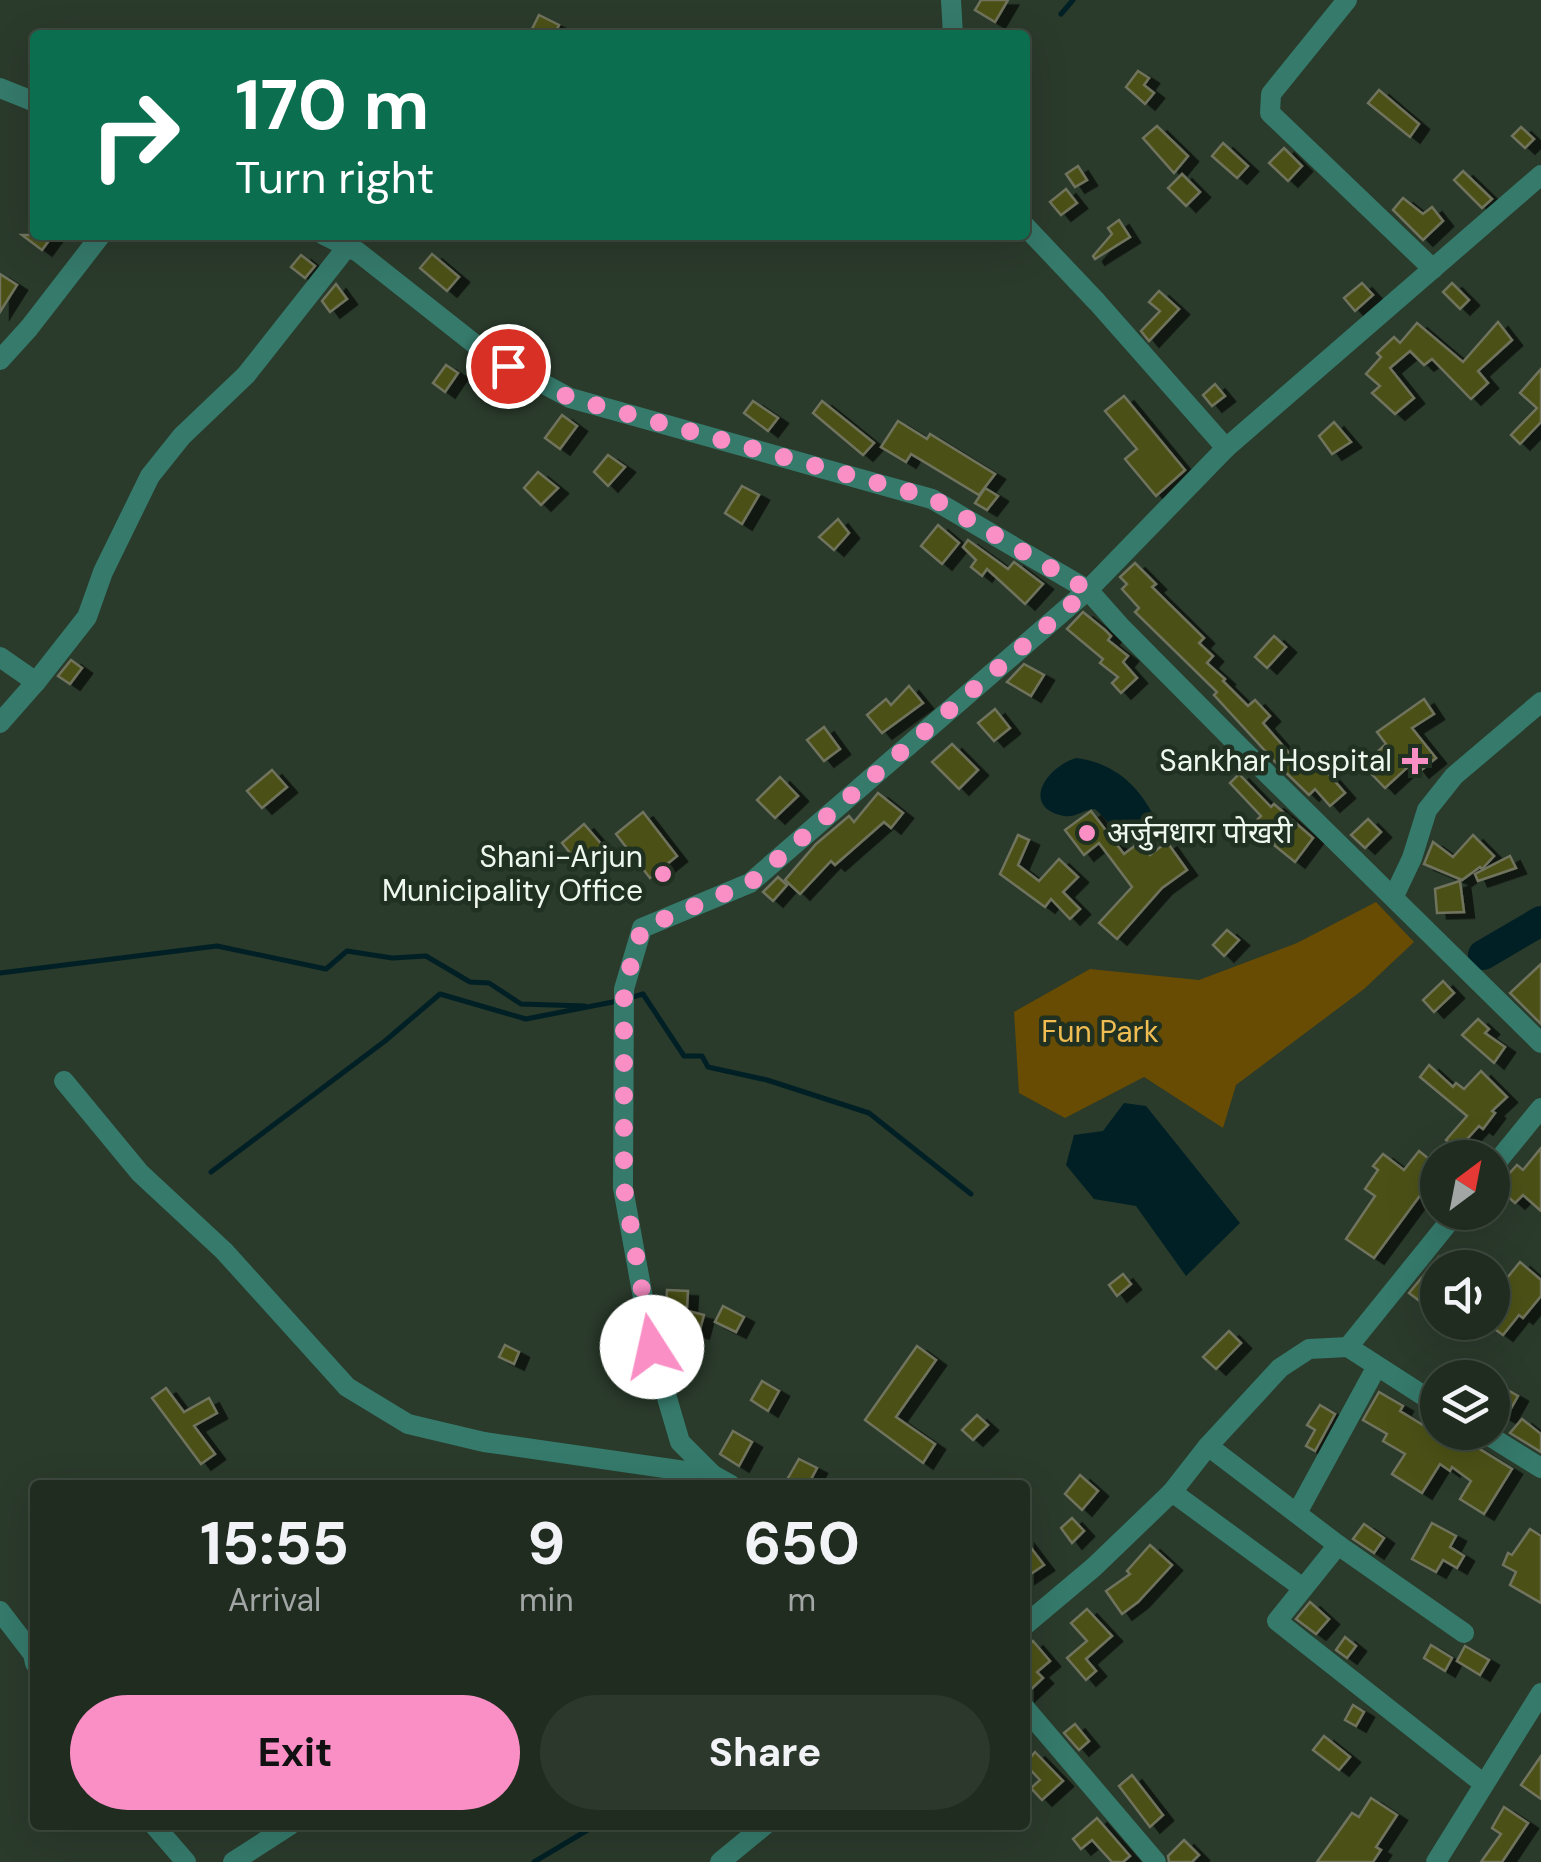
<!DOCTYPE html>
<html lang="en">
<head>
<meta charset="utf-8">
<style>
  :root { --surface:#202c20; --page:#2d382d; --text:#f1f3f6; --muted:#a2a7a5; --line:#3d483e; --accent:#fa8fc6 }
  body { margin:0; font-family:"DM Sans","Noto Sans Devanagari",sans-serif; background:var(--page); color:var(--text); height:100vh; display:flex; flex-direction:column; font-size:38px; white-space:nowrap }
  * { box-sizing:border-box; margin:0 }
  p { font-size:32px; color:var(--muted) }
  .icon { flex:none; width:55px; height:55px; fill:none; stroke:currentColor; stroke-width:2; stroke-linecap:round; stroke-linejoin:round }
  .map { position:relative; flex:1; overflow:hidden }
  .details { position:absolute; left:30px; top:1480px; width:1000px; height:350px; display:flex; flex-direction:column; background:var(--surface); border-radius:10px; box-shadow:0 10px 40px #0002,0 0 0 2px var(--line) }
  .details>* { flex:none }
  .top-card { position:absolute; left:30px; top:30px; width:1000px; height:210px; border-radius:10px; box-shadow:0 10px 40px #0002,0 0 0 2px var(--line); background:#0b6e4f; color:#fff; overflow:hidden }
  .needle { width:65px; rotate:32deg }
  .buttons { position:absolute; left:1420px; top:1140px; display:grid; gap:20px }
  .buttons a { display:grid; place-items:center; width:90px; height:90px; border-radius:50%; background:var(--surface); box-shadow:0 10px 40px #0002,0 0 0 2px var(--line); font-size:50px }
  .pin { position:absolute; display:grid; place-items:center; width:85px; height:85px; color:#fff; margin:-42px; border:5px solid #fff; border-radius:50%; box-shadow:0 2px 10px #0007 }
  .me { position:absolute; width:110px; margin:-55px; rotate:350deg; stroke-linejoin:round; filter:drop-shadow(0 0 8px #0008) }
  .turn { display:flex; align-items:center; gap:35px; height:210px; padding:0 40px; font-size:45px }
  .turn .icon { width:130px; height:130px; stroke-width:2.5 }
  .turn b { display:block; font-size:70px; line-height:85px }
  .eta { display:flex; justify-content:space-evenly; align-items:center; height:170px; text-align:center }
  .eta b { font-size:60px; font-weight:700; line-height:70px }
  .action { display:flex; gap:20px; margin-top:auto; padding:20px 40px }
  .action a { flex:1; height:115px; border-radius:60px; background:var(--accent); color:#111; font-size:40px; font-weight:700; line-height:115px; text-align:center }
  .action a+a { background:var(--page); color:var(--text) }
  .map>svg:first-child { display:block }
  .green { fill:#684c03 }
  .water { fill:#002025 }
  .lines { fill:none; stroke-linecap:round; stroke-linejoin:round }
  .stream { stroke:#002025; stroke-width:5 }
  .river { stroke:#002025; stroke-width:30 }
  .building { fill:#4c5112; stroke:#70735d; stroke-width:2.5; filter:url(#shadow) }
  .minor { stroke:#357a6b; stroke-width:20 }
  .route { stroke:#fa8fc6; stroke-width:18; stroke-dasharray:0 32.4 }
  .poi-dot { fill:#fa8fc6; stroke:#203021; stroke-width:4 }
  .labels { text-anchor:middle; stroke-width:9; stroke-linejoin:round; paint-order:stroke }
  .poi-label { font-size:30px; fill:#eef8ee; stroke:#203021; text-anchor:end }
  .park-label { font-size:30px; fill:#f0bd53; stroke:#203021 }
</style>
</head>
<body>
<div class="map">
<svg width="1541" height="1862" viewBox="0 0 1541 1862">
  <defs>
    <filter id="shadow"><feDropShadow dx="10" dy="5.5" stdDeviation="0" flood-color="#0009"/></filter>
  </defs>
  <rect width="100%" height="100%" fill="#2a3a2b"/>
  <!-- green -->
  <polygon class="green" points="1376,902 1414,942 1364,989 1236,1085 1223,1128 1144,1077 1065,1118 1019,1093 1014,1012 1090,969 1199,980 1297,943"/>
  <!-- water -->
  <g class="water">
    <path d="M1076,758c39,5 63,28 80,62l-8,15c-30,11 -34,-10 -53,-26 -11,0 -19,9 -31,7 -44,-9 -18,-49 12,-58z"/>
    <polygon points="1124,1103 1146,1106 1240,1223 1186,1276 1136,1206 1094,1199 1066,1165 1074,1135 1103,1131"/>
  </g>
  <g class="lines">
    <!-- stream -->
    <g class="stream">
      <polyline points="1061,14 1073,0"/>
      <polyline points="0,973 217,946 326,969 347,951 392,958 426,956 470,982 489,983 521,1004 585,1006"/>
      <polyline points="629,998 643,994 684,1056 702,1056 708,1067 767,1080 869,1113 971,1194"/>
      <polyline points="211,1172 385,1041 440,994 526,1019 618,1001"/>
      <polyline points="534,1862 596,1825"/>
    </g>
    <!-- river -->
    <polyline class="river" points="1483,955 1541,921"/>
  </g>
  <!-- building -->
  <g class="building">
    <polygon points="981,0 1008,0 995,22 975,10"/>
    <polygon points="539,15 559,25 554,35 529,35"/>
    <polygon points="1138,71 1149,78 1144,85 1154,93 1145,104 1126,87"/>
    <polygon points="1379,90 1419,124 1410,137 1368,103"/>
    <polygon points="1157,126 1188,156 1174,173 1143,138"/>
    <polygon points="1521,127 1534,139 1525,148 1512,136"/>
    <polygon points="1223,143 1248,166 1237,178 1212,156"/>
    <polygon points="1284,148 1302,166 1288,181 1269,163"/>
    <polygon points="1078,166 1087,180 1075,187 1066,174"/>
    <polygon points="1463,171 1492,199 1482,208 1454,180"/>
    <polygon points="1182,174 1200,192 1186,206 1168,188"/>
    <polygon points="1066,189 1077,203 1061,215 1050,202"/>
    <polygon points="1403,198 1423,214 1432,207 1443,221 1423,240 1393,210"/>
    <polygon points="1119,220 1130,237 1095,259 1093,256 1112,234 1108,228"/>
    <polygon points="22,235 53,235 42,250"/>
    <polygon points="432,254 459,277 447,291 420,268"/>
    <polygon points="301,255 315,266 305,278 291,267"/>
    <polygon points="0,274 17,285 0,312"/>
    <polygon points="1362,283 1373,295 1355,311 1344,298"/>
    <polygon points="1452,283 1469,300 1460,309 1443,292"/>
    <polygon points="336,284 347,299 330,312 322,301"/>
    <polygon points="1159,291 1179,309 1149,341 1141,331 1160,311 1149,302"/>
    <polygon points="1498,322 1512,340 1478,371 1488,383 1471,399 1432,359 1424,365 1410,351 1390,368 1414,398 1395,414 1372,393 1380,386 1366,374 1381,357 1377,353 1394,337 1400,343 1417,323 1463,362"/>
    <polygon points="446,365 458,373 445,392 433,383"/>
    <polygon points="1541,369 1541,422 1520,444 1511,435 1537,408 1520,393"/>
    <polygon points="1215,384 1225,396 1212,406 1203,395"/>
    <polygon points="1124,396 1185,470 1156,496 1125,459 1137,449 1105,411"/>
    <polygon points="753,401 778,418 768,431 744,413"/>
    <polygon points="822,401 874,443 863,455 813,413"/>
    <polygon points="562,415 577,426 560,449 545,438"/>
    <polygon points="898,421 927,439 930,434 995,474 979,495 911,454 906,462 881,447"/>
    <polygon points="1334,422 1351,442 1332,454 1319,436"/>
    <polygon points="608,455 625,467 608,486 594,472"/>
    <polygon points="538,472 558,488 541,505 524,488"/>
    <polygon points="742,486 759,495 742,524 725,513"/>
    <polygon points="985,488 998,496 987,510 975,503"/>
    <polygon points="838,519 849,533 834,550 819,537"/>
    <polygon points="938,525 959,543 942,564 921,546"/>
    <polygon points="968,540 1008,569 1014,562 1043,584 1025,604 987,569 982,576 971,567 976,560 963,547"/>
    <polygon points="1135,563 1156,584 1152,587 1204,638 1199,643 1213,656 1207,663 1225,679 1223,681 1248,706 1255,700 1270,716 1263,723 1306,772 1318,762 1345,793 1330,806 1315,789 1309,795 1278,765 1214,695 1217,692 1135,612 1139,608 1122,589 1127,584 1120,577"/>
    <polygon points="1083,612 1105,630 1111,636 1108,640 1128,656 1123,662 1137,678 1121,693 1112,683 1118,677 1100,663 1103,659 1067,629"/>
    <polygon points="1274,636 1286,647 1267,668 1255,657"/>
    <polygon points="71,660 82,668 70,684 58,676"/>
    <polygon points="1024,664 1044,675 1031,696 1007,682"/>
    <polygon points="909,686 923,703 882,733 867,715 886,699 891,705"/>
    <polygon points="1424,699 1434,714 1412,728 1436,758 1419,772 1412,763 1385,788 1363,765 1386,744 1377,732"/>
    <polygon points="995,709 1010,728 994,741 978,723"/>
    <polygon points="824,727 840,749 824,761 807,740"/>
    <polygon points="952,744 978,770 959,789 932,762"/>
    <polygon points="272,770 287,787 262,808 247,791"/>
    <polygon points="1239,774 1271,807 1274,804 1313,838 1295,862 1274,845 1275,842 1255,822 1261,816 1230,783"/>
    <polygon points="780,777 798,796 775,818 757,800"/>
    <polygon points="878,793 903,813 891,828 884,822 835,865 831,861 800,894 785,880 816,844 849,816 854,822"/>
    <polygon points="1091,811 1124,854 1140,842 1150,855 1167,842 1187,870 1162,888 1117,939 1099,923 1132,887 1099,843 1084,855 1065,830"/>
    <polygon points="643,812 677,856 650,878 616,834"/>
    <polygon points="1368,819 1381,832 1365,848 1351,835"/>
    <polygon points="584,824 603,846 578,863 562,843"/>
    <polygon points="1018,835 1029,840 1018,865 1039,881 1059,859 1078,877 1063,892 1080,909 1070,919 1051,899 1045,907 1000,874"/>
    <polygon points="1473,835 1494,856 1482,869 1480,867 1462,880 1424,864 1433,842 1453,857"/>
    <polygon points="1510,856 1516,868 1478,881 1475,874"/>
    <polygon points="778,877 787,885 773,901 763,892"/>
    <polygon points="1460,881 1464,912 1437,913 1435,889"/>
    <polygon points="1227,930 1239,940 1224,956 1213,945"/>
    <polygon points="1541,964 1541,1024 1510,993"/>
    <polygon points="1443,981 1454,993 1434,1012 1423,1000"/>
    <polygon points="1478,1019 1489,1029 1485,1033 1505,1047 1494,1063 1462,1035"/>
    <polygon points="1429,1065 1453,1087 1456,1083 1464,1089 1481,1071 1507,1097 1492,1111 1495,1113 1483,1129 1479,1126 1457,1150 1446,1140 1467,1116 1420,1077"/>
    <polygon points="1541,1148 1541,1211 1523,1195 1515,1203 1497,1187 1517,1165 1523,1170"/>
    <polygon points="1419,1151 1438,1166 1438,1171 1374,1258 1346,1239 1375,1196 1365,1189 1378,1170 1373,1166 1383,1154 1404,1170"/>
    <polygon points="1438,1258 1438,1315 1409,1293"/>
    <polygon points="1520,1262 1541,1280 1541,1296 1523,1318 1519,1315 1503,1335 1492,1327 1492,1308 1500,1298 1494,1294"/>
    <polygon points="1123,1274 1131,1284 1117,1296 1109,1285"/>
    <polygon points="667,1290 688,1291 687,1307 666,1306"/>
    <polygon points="723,1306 744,1317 736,1332 715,1322"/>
    <polygon points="684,1310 704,1315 699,1333 679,1328"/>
    <polygon points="1229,1331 1241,1343 1216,1369 1203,1357"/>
    <polygon points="505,1345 519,1352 514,1364 499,1357"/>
    <polygon points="917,1346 936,1360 896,1417 935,1444 923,1463 865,1420"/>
    <polygon points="762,1381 779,1391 768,1411 751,1400"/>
    <polygon points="166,1388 184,1412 209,1398 217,1413 194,1426 215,1454 201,1464 152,1398"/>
    <polygon points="1506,1389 1518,1396 1506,1417 1494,1411"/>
    <polygon points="1379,1392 1403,1406 1400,1411 1423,1425 1426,1420 1438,1427 1438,1432 1446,1432 1457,1439 1462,1432 1472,1440 1470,1443 1512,1469 1484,1514 1460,1499 1471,1481 1452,1467 1450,1471 1440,1464 1422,1493 1392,1474 1405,1454 1383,1441 1387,1434 1363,1420"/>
    <polygon points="1320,1405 1335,1414 1315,1451 1306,1446 1315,1430 1307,1425"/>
    <polygon points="977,1415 988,1425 973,1440 962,1430"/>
    <polygon points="1522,1419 1541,1434 1541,1452 1510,1433"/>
    <polygon points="733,1431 752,1442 739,1466 720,1454"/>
    <polygon points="799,1459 817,1468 808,1485 784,1485"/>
    <polygon points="1080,1475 1098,1491 1082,1510 1065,1494"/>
    <polygon points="1072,1518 1084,1531 1072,1543 1061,1528"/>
    <polygon points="1432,1523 1456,1536 1450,1547 1464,1556 1457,1568 1443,1560 1436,1572 1412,1559"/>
    <polygon points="1364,1524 1384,1538 1374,1553 1353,1539"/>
    <polygon points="1530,1529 1541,1536 1541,1603 1510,1585 1516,1572 1503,1565 1508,1553 1512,1555"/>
    <polygon points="1025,1540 1044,1565 1025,1578"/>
    <polygon points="1150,1545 1172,1565 1138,1602 1122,1614 1106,1591 1130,1574 1127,1571"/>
    <polygon points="1310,1602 1329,1619 1316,1634 1296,1619"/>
    <polygon points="1087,1609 1112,1636 1086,1659 1096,1671 1086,1680 1067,1658 1087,1641 1071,1623"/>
    <polygon points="1345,1637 1356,1646 1347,1658 1336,1650"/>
    <polygon points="1033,1641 1050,1661 1037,1672 1043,1678 1025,1695 1025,1648"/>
    <polygon points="1431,1645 1452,1658 1445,1671 1424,1658"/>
    <polygon points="1465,1646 1489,1660 1480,1675 1457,1661"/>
    <polygon points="1353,1705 1364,1712 1356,1726 1345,1720"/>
    <polygon points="1075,1724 1089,1741 1079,1750 1064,1733"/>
    <polygon points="1324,1736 1350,1757 1339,1770 1313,1750"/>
    <polygon points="1035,1752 1063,1781 1042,1800 1031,1788 1040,1780 1025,1764"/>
    <polygon points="1541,1756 1541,1799 1521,1785"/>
    <polygon points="1132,1775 1163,1815 1150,1827 1119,1786"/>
    <polygon points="1371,1798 1397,1815 1376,1847 1381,1850 1373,1862 1317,1862 1352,1813 1359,1817"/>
    <polygon points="1504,1807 1528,1823 1502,1862 1481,1862 1501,1834 1492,1828"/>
    <polygon points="1097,1818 1130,1856 1123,1862 1112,1862 1092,1840 1081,1849 1073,1839"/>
    <polygon points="1184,1840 1199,1855 1192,1862 1169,1862 1168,1856"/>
  </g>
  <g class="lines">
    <!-- minor -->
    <g class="minor">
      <polyline points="951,0 953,35"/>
      <polyline points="1347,0 1271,94 1270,113 1433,269"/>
      <polyline points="0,88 35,102"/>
      <polyline points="1025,226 1097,302 1226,448"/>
      <polyline points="324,235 358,252 486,353 570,398 932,499 1088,590 1120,626 1241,748 1541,1043"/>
      <polyline points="0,360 29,328 101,235"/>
      <polyline points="0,657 36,682 87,617 103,572 150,476 182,436 246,375 347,247"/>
      <polyline points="0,723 36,682"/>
      <polyline points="1394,896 1412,858 1427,810 1454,776 1541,702"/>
      <polyline points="64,1081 140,1173 224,1251 347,1387 408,1424 484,1442 713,1475"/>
      <polyline points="1492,1168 1541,1108"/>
      <polyline points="1348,1347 1457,1212"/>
      <polyline points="1483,1432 1541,1468"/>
      <polyline points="1208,1446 1338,1545 1464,1633"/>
      <polyline points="731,1485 713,1475 680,1442 652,1347 623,1188 624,989 642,928 750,883 1088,590 1226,448 1541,175"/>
      <polyline points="1172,1492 1303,1588"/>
      <polyline points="1297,1513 1376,1368"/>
      <polyline points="1338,1545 1277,1621 1484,1784"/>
      <polyline points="0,1611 33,1654 35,1663"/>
      <polyline points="1025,1625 1094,1567 1172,1492 1208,1446 1280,1368 1309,1349 1348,1347 1438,1405"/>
      <polyline points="1025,1708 1156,1862"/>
      <polyline points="154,1825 186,1862"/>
      <polyline points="233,1862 290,1825"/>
      <polyline points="720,1862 765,1825"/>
      <polyline points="1436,1862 1541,1693"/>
    </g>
  </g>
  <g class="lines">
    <!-- route -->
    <polyline class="route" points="508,366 570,398 932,498 1088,590 750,883 642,928 624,988 624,1188 652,1347"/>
  </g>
  <!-- markers -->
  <g class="poi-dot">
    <path d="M1410 746h10v10h10v10h-10v10h-10v-10h-10v-10h10z"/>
    <circle cx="1087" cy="833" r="10"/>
    <circle cx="663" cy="874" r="10"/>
  </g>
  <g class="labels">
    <!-- poi labels -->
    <g class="poi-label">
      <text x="1392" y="771">Sankhar Hospital</text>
      <text x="1107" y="843" text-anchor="start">अर्जुनधारा पोखरी</text>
      <text x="643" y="867">Shani-Arjun<tspan x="643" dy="34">Municipality Office</tspan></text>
    </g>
    <!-- park labels -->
    <g class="park-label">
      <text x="1100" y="1042">Fun Park</text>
    </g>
  </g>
</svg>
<div class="buttons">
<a><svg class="needle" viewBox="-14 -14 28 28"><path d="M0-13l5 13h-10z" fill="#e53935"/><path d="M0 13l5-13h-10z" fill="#a2a7a5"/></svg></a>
<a><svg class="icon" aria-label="sound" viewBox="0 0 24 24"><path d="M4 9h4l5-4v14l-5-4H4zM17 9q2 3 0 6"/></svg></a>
<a><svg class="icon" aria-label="layers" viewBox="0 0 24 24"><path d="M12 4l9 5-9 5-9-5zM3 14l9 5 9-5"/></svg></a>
</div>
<div class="pin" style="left:508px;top:366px;background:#d93025"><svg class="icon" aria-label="arrive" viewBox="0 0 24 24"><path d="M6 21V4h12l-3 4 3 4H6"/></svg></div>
<svg class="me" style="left:652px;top:1347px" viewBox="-20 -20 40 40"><circle r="19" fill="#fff"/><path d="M0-13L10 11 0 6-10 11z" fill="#fa8fc6"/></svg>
<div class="top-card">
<div class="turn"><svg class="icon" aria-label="right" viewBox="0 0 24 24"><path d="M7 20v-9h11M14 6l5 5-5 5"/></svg><div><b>170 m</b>Turn right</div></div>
</div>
<section class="details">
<div class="eta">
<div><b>15:55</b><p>Arrival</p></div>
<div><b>9</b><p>min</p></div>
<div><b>650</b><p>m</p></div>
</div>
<div class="action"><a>Exit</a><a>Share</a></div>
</section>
</div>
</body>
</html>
